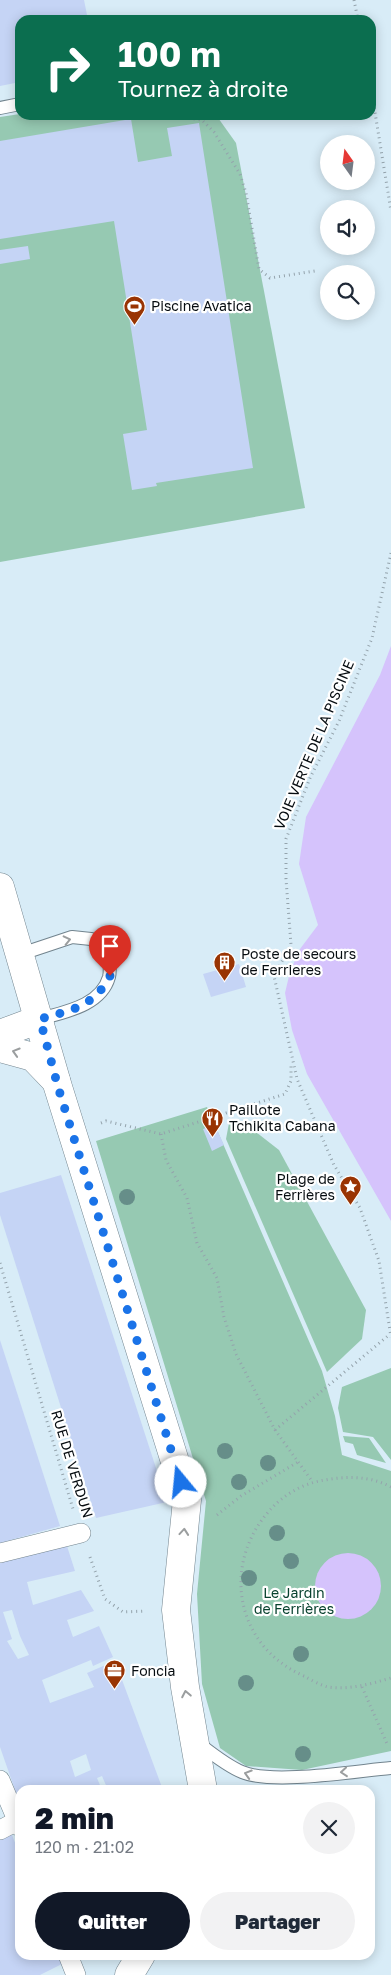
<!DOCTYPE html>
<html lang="fr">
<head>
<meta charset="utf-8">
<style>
  :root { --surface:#fff; --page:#f2f2f3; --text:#1f2937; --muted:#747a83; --accent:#111827 }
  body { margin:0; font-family:"Golos Text",sans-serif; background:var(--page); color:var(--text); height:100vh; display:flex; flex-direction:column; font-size:19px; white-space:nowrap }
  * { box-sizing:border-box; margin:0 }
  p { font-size:16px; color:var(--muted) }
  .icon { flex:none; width:28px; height:28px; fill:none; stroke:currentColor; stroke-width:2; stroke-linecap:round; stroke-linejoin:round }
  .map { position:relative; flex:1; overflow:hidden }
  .sheet { position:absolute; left:15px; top:1785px; width:360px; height:175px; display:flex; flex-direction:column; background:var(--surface); border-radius:15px; box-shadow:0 2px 12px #0003 }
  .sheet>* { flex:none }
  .top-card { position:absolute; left:15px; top:15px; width:361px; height:105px; border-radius:15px; box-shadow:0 2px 12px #0003; background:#0b6e4f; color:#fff; overflow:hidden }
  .needle { width:32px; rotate:346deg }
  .buttons { position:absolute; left:320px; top:135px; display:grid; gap:10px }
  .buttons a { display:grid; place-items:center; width:55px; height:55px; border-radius:50%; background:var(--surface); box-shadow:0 2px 12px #0003; font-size:25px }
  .pin { position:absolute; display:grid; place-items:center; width:42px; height:42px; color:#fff; margin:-51px -21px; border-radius:50% 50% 50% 0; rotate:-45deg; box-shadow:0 0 5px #0007 }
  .pin .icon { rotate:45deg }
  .me { position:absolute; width:55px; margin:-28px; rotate:343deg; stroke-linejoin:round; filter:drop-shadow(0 0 4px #0008) }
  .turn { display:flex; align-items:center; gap:18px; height:105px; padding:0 20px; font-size:22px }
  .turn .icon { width:65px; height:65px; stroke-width:2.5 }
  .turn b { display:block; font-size:35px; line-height:42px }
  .round { display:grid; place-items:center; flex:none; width:52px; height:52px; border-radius:26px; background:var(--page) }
  .summary { display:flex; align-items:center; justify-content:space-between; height:85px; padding:0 20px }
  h1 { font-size:30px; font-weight:800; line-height:38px; color:var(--accent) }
  .button { display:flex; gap:10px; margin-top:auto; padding:10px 20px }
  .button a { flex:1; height:58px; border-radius:30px; background:var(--accent); color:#fff; font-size:20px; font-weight:800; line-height:58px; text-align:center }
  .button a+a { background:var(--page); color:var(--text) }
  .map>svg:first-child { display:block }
  .green { fill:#96c9b2 }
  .water { fill:#d5c3fc }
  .building { fill:#c5d4f5; fill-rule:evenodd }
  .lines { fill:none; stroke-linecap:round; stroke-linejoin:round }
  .service-casing { stroke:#72848e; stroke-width:14 }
  .pedestrian-casing { stroke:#72848e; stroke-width:20 }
  .secondary-casing { stroke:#72848e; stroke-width:29 }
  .path { stroke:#94a3ac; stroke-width:3; stroke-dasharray:1 4; stroke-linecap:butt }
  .service { stroke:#fff; stroke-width:12 }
  .pedestrian { stroke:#fff; stroke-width:19 }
  .secondary { stroke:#fff; stroke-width:28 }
  .tree { fill:#668e89 }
  .oneway { stroke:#9b9e9f }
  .route { stroke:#1a73e8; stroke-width:9; stroke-dasharray:0 16.2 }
  .labels { text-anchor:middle; stroke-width:4.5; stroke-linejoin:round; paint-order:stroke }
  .poi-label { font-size:14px; fill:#060c10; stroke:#fff; text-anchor:start }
  .street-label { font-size:14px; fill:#060c10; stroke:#fff }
  .park-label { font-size:14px; fill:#08422f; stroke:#fff }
</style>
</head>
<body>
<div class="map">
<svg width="391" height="1975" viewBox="0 0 391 1975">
  <rect width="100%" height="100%" fill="#d8ecf7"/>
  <!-- green -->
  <g class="green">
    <polygon points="20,114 216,115 236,143 305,508 0,562 0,117"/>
    <polygon points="207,1107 322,1371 335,1416 342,1455 391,1471 391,1751 302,1770 246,1766 220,1748 202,1684 197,1594 206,1501 96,1141"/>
    <polygon points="229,1123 247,1125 279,1150 366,1310 362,1339 327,1372 226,1139"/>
    <polygon points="391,1368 391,1460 373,1437 343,1432 338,1408 342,1387"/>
    <polygon points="343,1436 369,1438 386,1463 357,1455 353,1444 345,1442"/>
  </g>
  <!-- water -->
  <g class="water">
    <polygon points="391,646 391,1221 307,1074 292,1030 285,993 290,972 300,949 318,925 299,864 306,817 380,675"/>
    <circle cx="348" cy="1586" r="33"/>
  </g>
  <!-- building -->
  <g class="building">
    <polygon points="0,0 84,0 88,20 20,20 20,82 0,86"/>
    <polygon points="131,119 138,162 172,156 167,128 199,123 253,468 156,483 157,486 132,490 123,434 147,430 114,221 0,239 0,141"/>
    <polygon points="28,246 30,259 0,264 0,250"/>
    <polygon points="239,964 246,987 211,997 203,974"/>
    <polygon points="215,1125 224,1145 212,1151 203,1129"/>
    <polygon points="61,1175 167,1502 96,1518 0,1215 0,1193"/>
    <polygon points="0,1340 60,1526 0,1543"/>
    <path d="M66,1543l9,28 -48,11 6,23 48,-15 13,21 -27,9 6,17 26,-11 14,31 -20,9 -2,-6 -49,20 8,23 44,-16 -7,-14 28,-12 48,129h-55l-6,-14 -5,2 5,12h-22l-1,-3 -2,3h-57v11l-5,-11 -15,-43v-187zM12,1610l8,26 9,19 -11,4 -11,-18 5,-2 -9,-27zM86,1754l5,16 -16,7 -5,-16z"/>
    <polygon points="9,1827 20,1856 20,1955 58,1955 62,1964 40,1975 0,1975 0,1833"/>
  </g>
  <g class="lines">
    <defs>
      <g id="service">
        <polyline points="0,108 20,104"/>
        <path d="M21,954l51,-17 19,2 17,11c1,8 3,19 1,27 -8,29 -45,35 -69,42"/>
        <path d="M198,1743c13,10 29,23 44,29 30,13 114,-1 149,-4"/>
      </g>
      <g id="pedestrian">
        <polyline points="0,1553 81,1533"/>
        <polyline points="0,1780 20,1827"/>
        <polyline points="0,1830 17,1821"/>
        <polyline points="68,1955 76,1975"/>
      </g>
      <g id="secondary">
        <polyline points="0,887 58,1087 187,1500 176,1610 185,1687 203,1790"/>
        <polyline points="0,1034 40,1019"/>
        <polyline points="0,1048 33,1057 56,1081"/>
        <polyline points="129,1975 141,1955"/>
      </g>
    </defs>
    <!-- service casing -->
    <use href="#service" class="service-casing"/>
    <!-- pedestrian casing -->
    <use href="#pedestrian" class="pedestrian-casing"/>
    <!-- secondary casing -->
    <use href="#secondary" class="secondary-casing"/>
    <!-- path -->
    <g class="path">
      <polyline points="354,0 358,20"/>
      <polyline points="371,88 391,211"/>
      <polyline points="188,115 187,118 202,120 214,132 240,174 246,193 259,269 270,278 315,271"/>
      <polyline points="391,553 372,638 339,721 310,778 286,839 286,879 291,945 274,976 297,1079 334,1165 360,1208 379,1261 391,1337"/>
      <polyline points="101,1123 106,1121 161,1134 285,1094 291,1081 291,1063"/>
      <polyline points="161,1134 166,1160 187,1198 197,1243 217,1278 224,1317 236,1354 275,1430 312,1481"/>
      <polyline points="0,1263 73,1509"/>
      <polyline points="275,1430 389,1335"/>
      <path d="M391,1487c-20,-11 -44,-11 -66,-7 -21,3 -41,14 -55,30 -49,54 -35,136 34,166 7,4 16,9 24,11 22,3 42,-3 63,-9"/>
      <polyline points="217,1515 241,1496 298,1462"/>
      <polyline points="90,1557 105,1599 123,1612 145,1611"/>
      <polyline points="362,1687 388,1746"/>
    </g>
    <!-- service -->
    <use href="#service" class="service"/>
    <!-- pedestrian -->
    <use href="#pedestrian" class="pedestrian"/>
    <!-- secondary -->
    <use href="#secondary" class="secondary"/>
  </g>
  <!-- trees -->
  <g class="tree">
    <circle cx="127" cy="1197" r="8"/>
    <circle cx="225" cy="1451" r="8"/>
    <circle cx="268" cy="1463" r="8"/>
    <circle cx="239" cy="1482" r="8"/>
    <circle cx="277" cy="1533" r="8"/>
    <circle cx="291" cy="1561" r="8"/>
    <circle cx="249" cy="1578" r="8"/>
    <circle cx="301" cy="1654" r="8"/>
    <circle cx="246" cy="1683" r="8"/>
    <circle cx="303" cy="1754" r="8"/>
  </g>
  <!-- one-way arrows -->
  <defs><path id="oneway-chevron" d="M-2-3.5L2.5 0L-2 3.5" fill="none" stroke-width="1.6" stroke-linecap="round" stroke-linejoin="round" transform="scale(1.25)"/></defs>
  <g class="oneway">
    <use href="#oneway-chevron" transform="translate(67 940) rotate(-13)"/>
    <use href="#oneway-chevron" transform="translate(16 1052) rotate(-163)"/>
    <use href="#oneway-chevron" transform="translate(184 1532) rotate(-85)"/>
    <use href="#oneway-chevron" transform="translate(186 1694) rotate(-101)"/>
    <use href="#oneway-chevron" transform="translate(344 1772) rotate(175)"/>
    <use href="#oneway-chevron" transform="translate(248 1774) rotate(-163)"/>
  </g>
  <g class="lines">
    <!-- route -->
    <path class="route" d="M110,976c-16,31 -39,34 -70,43l18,68 123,395"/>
  </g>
  <!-- icons -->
  <defs>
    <symbol id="stadium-pin" viewBox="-11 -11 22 30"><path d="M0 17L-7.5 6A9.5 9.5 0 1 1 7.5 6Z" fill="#993403" stroke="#fff"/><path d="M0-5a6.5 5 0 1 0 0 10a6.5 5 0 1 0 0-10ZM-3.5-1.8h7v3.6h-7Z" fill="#fff"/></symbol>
    <symbol id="building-pin" viewBox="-11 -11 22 30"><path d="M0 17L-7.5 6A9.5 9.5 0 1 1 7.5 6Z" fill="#993403" stroke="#fff"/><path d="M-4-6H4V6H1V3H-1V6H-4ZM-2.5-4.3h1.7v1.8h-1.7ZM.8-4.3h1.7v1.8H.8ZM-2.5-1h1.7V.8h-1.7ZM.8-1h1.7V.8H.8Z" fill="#fff"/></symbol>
    <symbol id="restaurant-pin" viewBox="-11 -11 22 30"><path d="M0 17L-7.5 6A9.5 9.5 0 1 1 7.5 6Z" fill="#993403" stroke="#fff"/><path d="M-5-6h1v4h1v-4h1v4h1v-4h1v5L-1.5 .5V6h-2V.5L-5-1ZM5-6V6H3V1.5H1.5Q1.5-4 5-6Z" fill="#fff"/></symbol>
    <symbol id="sight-pin" viewBox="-11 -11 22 30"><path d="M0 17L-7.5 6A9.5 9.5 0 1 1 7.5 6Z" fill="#993403" stroke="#fff"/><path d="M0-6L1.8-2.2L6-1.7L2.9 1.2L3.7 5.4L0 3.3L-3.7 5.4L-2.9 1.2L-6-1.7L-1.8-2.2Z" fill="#fff"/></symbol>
    <symbol id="office-pin" viewBox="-11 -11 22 30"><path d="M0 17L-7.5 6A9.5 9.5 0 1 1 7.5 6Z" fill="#993403" stroke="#fff"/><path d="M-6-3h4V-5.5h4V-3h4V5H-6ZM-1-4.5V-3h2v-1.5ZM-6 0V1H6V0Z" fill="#fff"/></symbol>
  </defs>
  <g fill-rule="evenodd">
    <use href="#stadium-pin" x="122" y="294" width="25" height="34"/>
    <use href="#building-pin" x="212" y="950" width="25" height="34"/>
    <use href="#restaurant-pin" x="200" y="1106" width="25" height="34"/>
    <use href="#sight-pin" x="338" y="1174" width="25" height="34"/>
    <use href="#office-pin" x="102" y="1658" width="25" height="34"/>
  </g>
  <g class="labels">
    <!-- poi labels -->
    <g class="poi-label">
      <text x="151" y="311">Piscine Avatica</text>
      <text x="241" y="959">Poste de secours<tspan x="241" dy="16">de Ferrieres</tspan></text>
      <text x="229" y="1115">Paillote<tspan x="229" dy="16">Tchikita Cabana</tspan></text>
      <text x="335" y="1184" text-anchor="end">Plage de<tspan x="335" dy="16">Ferrières</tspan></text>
      <text x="131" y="1676">Foncia</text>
    </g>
    <!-- street labels -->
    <g class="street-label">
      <text transform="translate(314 745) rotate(-67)" y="5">VOIE VERTE DE LA PISCINE</text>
      <text transform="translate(72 1464) rotate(73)" y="5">RUE DE VERDUN</text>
    </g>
    <!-- park labels -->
    <g class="park-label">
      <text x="294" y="1598">Le Jardin<tspan x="294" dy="16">de Ferrières</tspan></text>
    </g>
  </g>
</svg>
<div class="buttons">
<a><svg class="needle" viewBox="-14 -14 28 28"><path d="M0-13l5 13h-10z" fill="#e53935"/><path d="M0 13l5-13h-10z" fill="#747a83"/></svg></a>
<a><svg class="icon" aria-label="sound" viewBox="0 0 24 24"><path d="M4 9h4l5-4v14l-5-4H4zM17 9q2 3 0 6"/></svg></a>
<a><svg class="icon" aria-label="search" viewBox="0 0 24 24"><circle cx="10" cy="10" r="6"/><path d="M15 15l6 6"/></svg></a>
</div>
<div class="pin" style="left:110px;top:976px;background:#d93025"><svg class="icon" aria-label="arrive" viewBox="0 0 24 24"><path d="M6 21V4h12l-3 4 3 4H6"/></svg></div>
<svg class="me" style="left:181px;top:1482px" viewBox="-20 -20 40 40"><circle r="19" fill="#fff"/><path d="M0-13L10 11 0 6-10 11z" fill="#1a73e8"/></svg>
<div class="top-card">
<div class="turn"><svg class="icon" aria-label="right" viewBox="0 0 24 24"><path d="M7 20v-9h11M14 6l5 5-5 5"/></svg><div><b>100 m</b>Tournez à droite</div></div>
</div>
<section class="sheet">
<div class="summary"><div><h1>2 min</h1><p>120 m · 21:02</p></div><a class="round"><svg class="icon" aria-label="close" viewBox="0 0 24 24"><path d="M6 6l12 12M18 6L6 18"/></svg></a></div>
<div class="button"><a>Quitter</a><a>Partager</a></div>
</section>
</div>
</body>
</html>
